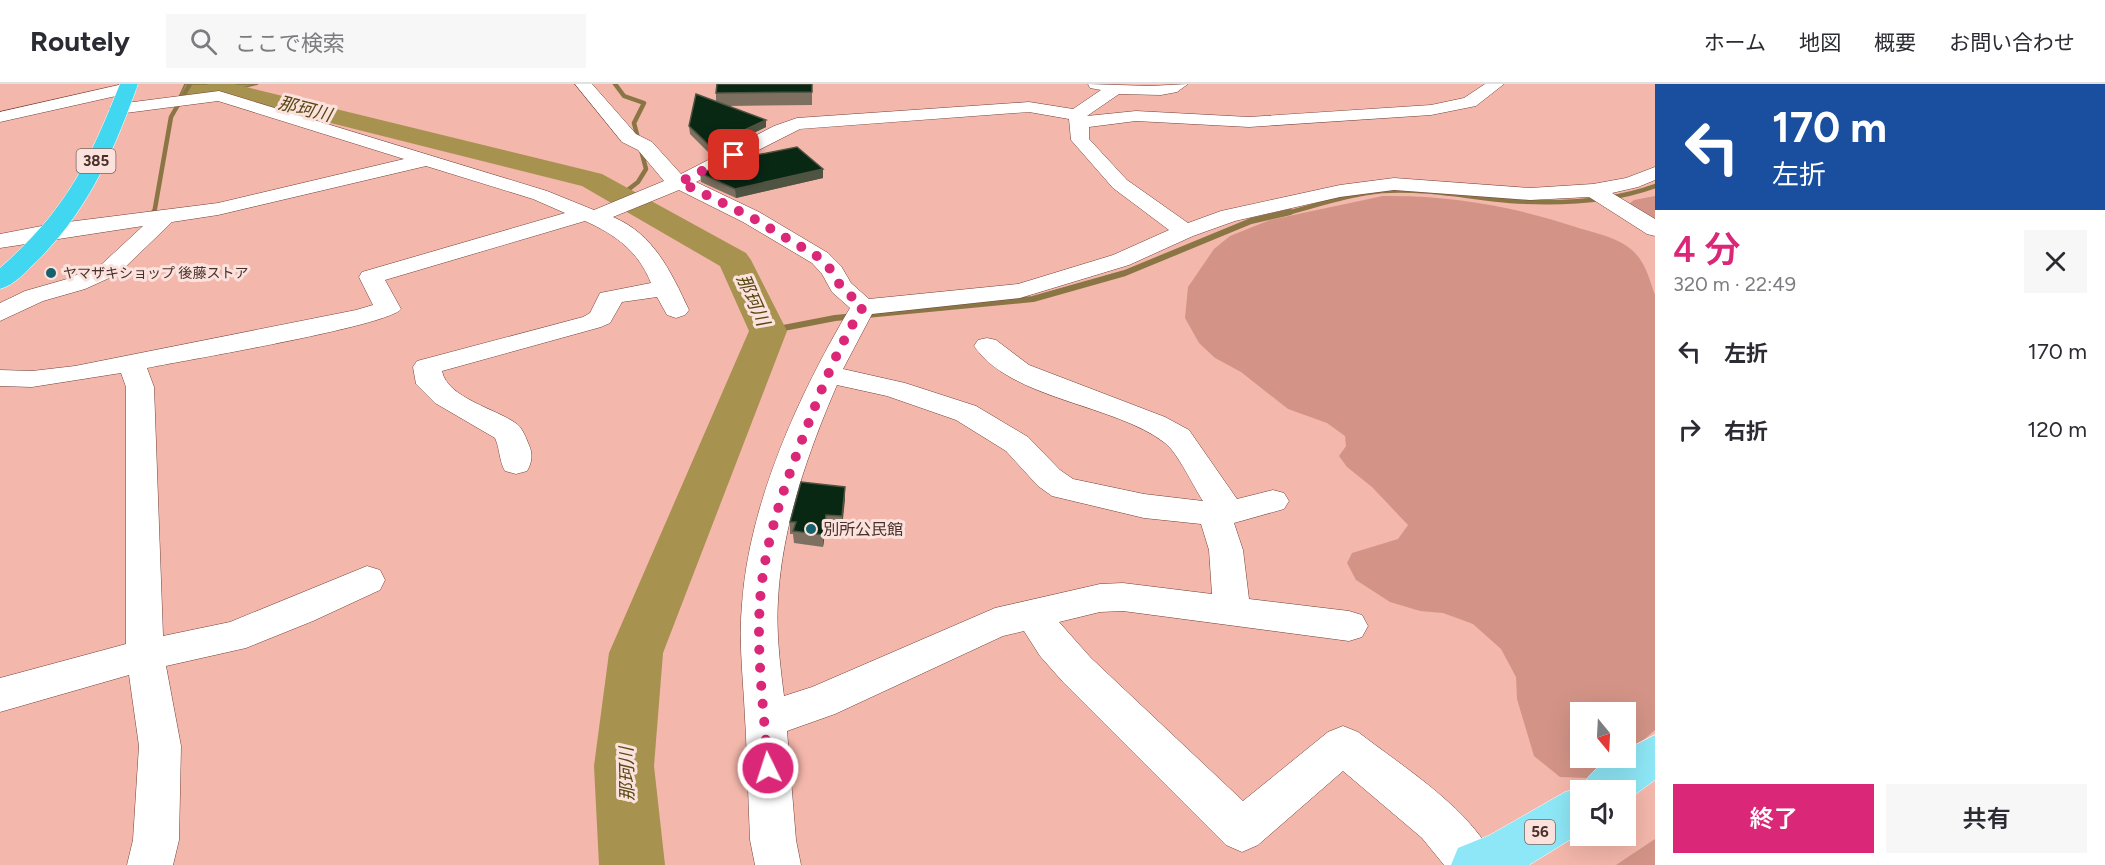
<!DOCTYPE html>
<html lang="ja">
<head>
<meta charset="utf-8">
<style>
  :root { --surface:#fff; --page:#f7f7f7; --text:#2b2b33; --muted:#7c7c81; --line:#e1e1e2; --accent:#db2777 }
  body { margin:0; font-family:Figtree,"Noto Sans JP",sans-serif; background:var(--page); color:var(--text); height:100vh; display:flex; flex-direction:column; font-size:22px; white-space:nowrap }
  * { box-sizing:border-box; margin:0 }
  p { font-size:20px; color:var(--muted) }
  .icon { flex:none; width:33px; height:33px; fill:none; stroke:currentColor; stroke-width:2; stroke-linecap:round; stroke-linejoin:round }
  .map { position:relative; flex:1; overflow:hidden }
  .panel { display:flex; flex-direction:column; background:var(--surface); width:450px }
  .panel>* { flex:none }
  .top-card { background:#1a4fa0; color:#fff; overflow:hidden }
  .needle { width:39px; rotate:162deg }
  .buttons { position:absolute; left:1570px; top:618px; display:grid; gap:12px }
  .buttons a { display:grid; place-items:center; width:66px; height:66px; border-radius:0px; background:var(--surface); box-shadow:0 6px 24px #0002; font-size:30px }
  .pin { position:absolute; display:grid; place-items:center; width:51px; height:51px; color:#fff; margin:-26px; border-radius:12px; box-shadow:0 3px 9px #0006 }
  .me { position:absolute; width:66px; margin:-33px; rotate:356deg; stroke-linejoin:round; filter:drop-shadow(0 0 4px #0008) }
  .turn { display:flex; align-items:center; gap:21px; height:126px; padding:0 18px; font-size:27px }
  .turn .icon { width:78px; height:78px; stroke-width:2.5 }
  .turn b { display:block; font-size:42px; line-height:51px }
  .round { display:grid; place-items:center; flex:none; width:63px; height:63px; border-radius:0px; background:var(--page) }
  .headline { display:flex; align-items:center; justify-content:space-between; height:102px; padding:0 18px }
  h1 { font-size:36px; font-weight:600; line-height:45px; color:var(--accent) }
  .cta { display:flex; gap:12px; margin-top:auto; padding:12px 18px }
  .cta a { flex:1; height:69px; border-radius:0px; background:var(--accent); color:#fff; font-size:24px; font-weight:600; line-height:69px; text-align:center }
  .cta a+a { background:var(--page); color:var(--text) }
  ul { padding:0; list-style:none }
  li { display:flex; align-items:center; gap:18px; height:78px; padding:0 18px }
  li div { flex:1 }
  li b { display:block; font-size:22px }
  li em { font-style:normal }
  header { display:flex; align-items:center; gap:36px; box-sizing:border-box; height:84px; padding:0 30px; background:var(--surface); border-bottom:2px solid var(--line) }
  header strong { font-size:28px }
  nav { display:flex; gap:33px; margin-inline-start:auto; font-size:21px }
  .search { width:420px; height:54px; background:var(--page); display:flex; align-items:center; gap:15px; box-sizing:border-box; padding:0 21px; border-radius:0px; color:var(--muted); font-size:22px }
  main { display:flex; flex:1; min-height:0 }
  .map>svg:first-child { display:block }
  .green { fill:#d39487 }
  .water { fill:#a7924f; stroke:#8a7544; stroke-width:1.5 }
  .lines { fill:none; stroke-linecap:round; stroke-linejoin:round }
  .stream-far1 { stroke:#8a7544; stroke-width:4.5 }
  .stream { stroke:#8a7544; stroke-width:6 }
  .river { fill:#a7924f; fill-rule:evenodd }
  .minor-casing { stroke:#744037; stroke-width:1 }
  .major-casing { stroke:#fff; stroke-width:1 }
  .highway-casing { stroke:#fff; stroke-width:1 }
  .minor { fill:#fff; fill-rule:evenodd }
  .major { fill:#8ee7f6; fill-rule:evenodd }
  .highway { fill:#42d7f0; fill-rule:evenodd }
  .wall { fill:#7e7060 }
  .shaded-wall { fill:#4f5341 }
  .building { fill:#082814; stroke:#4f5341; stroke-width:1.5 }
  .route { stroke:#db2777; stroke-width:10; stroke-dasharray:0 18 }
  .poi-dot { fill:#16616e; stroke:#fce2dd; stroke-width:2 }
  .labels { text-anchor:middle; stroke-width:6; stroke-linejoin:round; paint-order:stroke }
  .far-poi-label { font-size:14px; fill:#48302b; stroke:#fce2dd; text-anchor:start }
  .shield { fill:#fce2dd; stroke:#7e6560; stroke-width:1.5 }
  .shield-label { font-size:15px; font-weight:bold; fill:#48302b }
  .poi-label { font-size:16px; fill:#48302b; stroke:#fce2dd; text-anchor:start }
  .water-label { font-size:18px; font-style:italic; fill:#574813; stroke:#fce2dd }
</style>
</head>
<body>
<header>
<strong>Routely</strong>
<div class="search"><svg class="icon" aria-label="search" viewBox="0 0 24 24"><circle cx="10" cy="10" r="6"/><path d="M15 15l6 6"/></svg>ここで検索</div>
<nav><a>ホーム</a><a>地図</a><a>概要</a><a>お問い合わせ</a></nav>
</header>
<main>
<div class="map">
<svg width="1655" height="781" viewBox="0 0 1655 781">
  <rect width="100%" height="100%" fill="#f4b7ab"/>
  <!-- green -->
  <g class="green">
    <path d="M1383,112c69,-1 134,11 199,33 17,5 37,9 51,22 13,12 16,28 22,44v435l-29,25v-43h-45v46h41l-35,20 -27,-1 -26,-21 -17,-57 -1,-22 -15,-28 -28,-25 -30,-11 -23,-2 -30,-9 -34,-22 -9,-17 5,-10 46,-14 10,-14 -36,-38 -25,-20 -8,-11 7,-10 -1,-10 -18,-13 -39,-14 -47,-37 -26,-14 -16,-15 -14,-25 3,-31 26,-38 16,-13 40,-16z"/>
    <polygon points="1655,112 1655,148 1629,120 1634,116"/>
    <polygon points="1655,755 1655,781 1616,781"/>
  </g>
  <!-- water -->
  <path class="water" d="M185,0h73c-27,7 -52,10 -79,13z"/>
  <g class="lines">
    <!-- stream-far1 -->
    <g class="stream-far1">
      <polyline points="615,0 624,12 644,19 634,39 646,85 638,98 620,112"/>
      <polyline points="154,130 171,33 190,0"/>
      <path d="M1283,130c32,-8 66,-20 99,-23 42,-3 86,6 128,10 47,3 101,1 145,-15"/>
    </g>
    <!-- stream -->
    <g class="stream">
      <polyline points="153,135 154,128"/>
      <polyline points="768,247 835,234 1033,215 1125,189 1251,137 1290,128"/>
    </g>
    <!-- river -->
    <polygon class="river" points="207,0 234,0 602,90 746,169 751,176 787,247 663,569 654,682 665,781 599,781 594,682 609,569 749,247 720,182 582,102 211,9"/>
    <defs>
      <g id="minor">
        <polygon points="123,0 134,0 137,4 134,8 0,38 0,28"/>
        <path d="M575,0h17l44,50 16,8 29,32 93,-48 23,-8 232,-16 44,7 28,-19 -11,-2 -2,-4 62,2 38,-2 -11,8 -16,3 -42,-1 -32,22 49,-5 113,6 182,-12 33,-7 21,-14h19l-28,22 -45,9 -182,12 -113,-6 -47,6v12l38,41 61,43 33,-12 119,-26 54,-7 136,10 63,-4 33,-6 29,-11v13l-17,7 -26,6 43,26v17l-8,-2 -58,-37 -59,3 -136,-10 -54,7 -105,24 -42,15 -64,29 -109,33 -148,16 -29,55 62,14 71,23 52,31 32,33 13,9 71,15 59,7c-10,-15 -25,-48 -38,-58 -50,-39 -154,-43 -191,-97l4,-6 9,-2 9,2 33,25 136,52 24,13 48,69 36,-9 11,3 5,8 -5,8 -50,14 9,27 6,49 100,12 13,4 6,11 -6,11 -13,4 -226,-30 -23,1 -41,10 32,36 152,143 85,-69 15,-6 15,6c45,35 117,79 139,133h-53l-22,-27 -79,-67 -85,74 -16,7 -16,-7 -163,-163 -23,-26 -16,-25 -21,5 -168,78 -48,17 9,109 5,25h-46l-5,-25c-2,-47 -3,-94 -6,-140 -2,-32 -5,-64 -2,-96 7,-101 57,-210 108,-296l-18,-16 -10,-18 -10,-11 -69,-41 -64,-32 -66,27c41,17 58,55 76,93l-4,5 -9,3 -9,-3 -10,-18 -35,5 -12,21 -9,4 -159,44c5,27 55,38 75,53 6,5 9,14 12,21 4,9 3,18 -2,26l-11,3 -11,-3c-6,-10 -5,-22 -10,-33l-60,-35 -19,-19 -3,-17 4,-6 166,-44 7,-4 10,-20 51,-10c-13,-32 -35,-48 -66,-62l-200,59 16,29c-12,17 -220,52 -254,59l7,19 9,249 67,-14 137,-56 13,4 5,10 -5,10 -67,31 -67,27 -80,18 15,80 -2,94 -6,25h-46l6,-25 6,-94 -10,-71 -129,37v-34l126,-34v-257l-5,-14 -89,14 -32,-1v-16l32,1 43,-5 281,-56 17,-5 -14,-28 3,-5 203,-59 -32,-14 -107,-33 -208,49 -46,7 -54,52 -33,15 -42,12 -43,20v-18l25,-12 42,-12 35,-15 41,-38 -143,22v-14l52,-10 166,-21 186,-44 -186,-58 -100,13 -9,-5 9,-5 101,-13 328,100 47,19 70,-29 -26,-31 -16,-8zM1029,28l40,7 2,21 42,48 56,42 -56,25 -95,29 -149,15 -18,-16 -10,-17 -13,-13 -69,-41 -63,-30 104,-53zM837,301l50,11 69,24 50,31 32,35 14,10 92,22 57,6 8,26 3,44 -89,-11 -23,1 -105,24 -183,79 -28,9c-4,-32 -8,-64 -6,-96 4,-74 30,-148 59,-215z"/>
      </g>
      <path id="major" d="M1655,651v45l-29,21v-11h-45v43l-52,32h-78l7,-17 32,-13 75,-43 18,-6c7,-16 25,-28 43,-28v-8z"/>
      <path id="highway" d="M120,0h18c-24,67 -50,127 -102,178 -11,10 -21,23 -36,27v-21c66,-58 88,-104 120,-184z"/>
    </defs>
    <!-- minor casing -->
    <use href="#minor" class="minor-casing"/>
    <!-- major casing -->
    <use href="#major" class="major-casing"/>
    <!-- highway casing -->
    <use href="#highway" class="highway-casing"/>
    <!-- minor -->
    <use href="#minor" class="minor"/>
    <!-- major -->
    <use href="#major" class="major"/>
    <!-- highway -->
    <use href="#highway" class="highway"/>
  </g>
  <!-- wall -->
  <g class="wall">
    <polygon points="812,0 812,21 728,22 766,36 766,43 710,70 690,50 689,42 716,18 716,9"/>
    <polygon points="726,77 823,85 823,94 736,114 701,98 700,89 726,81"/>
    <polygon points="845,403 842,444 826,443 823,463 794,459 793,450 790,450 790,438"/>
  </g>
  <!-- shaded-wall -->
  <g class="shaded-wall">
    <polygon points="766,36 766,43 710,70 710,62"/>
    <polygon points="823,85 823,94 736,114 735,105"/>
    <polygon points="845,403 845,416 842,444 842,432"/>
    <polygon points="826,431 826,443 823,463 823,451"/>
  </g>
  <!-- building -->
  <g class="building">
    <polygon points="717,0 812,0 812,8 716,9"/>
    <polygon points="696,10 766,36 710,62 689,42"/>
    <polygon points="797,63 823,85 735,105 700,89 729,80 726,77"/>
    <polygon points="801,398 845,403 842,432 826,431 823,451 793,447 796,438 790,438"/>
  </g>
  <g class="lines">
    <!-- route -->
    <path class="route" d="M734,71l-54,27 71,35 69,41 12,13 9,16 22,20c-24,38 -40,78 -56,120 -20,52 -40,106 -46,163 -6,58 3,119 7,178"/>
  </g>
  <!-- markers -->
  <g class="poi-dot">
    <circle cx="51" cy="189" r="6"/>
    <circle cx="811" cy="445" r="6"/>
  </g>
  <g class="labels">
    <!-- far-poi labels -->
    <g class="far-poi-label">
      <text x="63" y="194">ヤマザキショップ 後藤ストア</text>
    </g>
    <!-- shield labels -->
    <g class="shield">
      <rect x="76.5" y="65" width="39" height="24" rx="4.5"/>
      <rect x="1525" y="736" width="30" height="24" rx="4.5"/>
    </g>
    <g class="shield-label">
      <text x="96" y="82">385</text>
      <text x="1540" y="753">56</text>
    </g>
    <!-- poi labels -->
    <g class="poi-label">
      <text x="823" y="451">別所公民館</text>
    </g>
    <!-- water labels -->
    <g class="water-label">
      <text transform="translate(305 25) rotate(14)" y="6">那珂川</text>
      <text transform="translate(753 216) rotate(66)" y="6">那珂川</text>
      <text transform="translate(627 690) rotate(-91)" y="6">那珂川</text>
    </g>
  </g>
</svg>
<div class="buttons">
<a><svg class="needle" viewBox="-14 -14 28 28"><path d="M0-13l5 13h-10z" fill="#e53935"/><path d="M0 13l5-13h-10z" fill="#7c7c81"/></svg></a>
<a><svg class="icon" aria-label="sound" viewBox="0 0 24 24"><path d="M4 9h4l5-4v14l-5-4H4zM17 9q2 3 0 6"/></svg></a>
</div>
<div class="pin" style="left:734px;top:71px;background:#d93025"><svg class="icon" aria-label="arrive" viewBox="0 0 24 24"><path d="M6 21V4h12l-3 4 3 4H6"/></svg></div>
<svg class="me" style="left:768px;top:684px" viewBox="-20 -20 40 40"><circle r="17" fill="#db2777" stroke="#fff" stroke-width="3"/><path d="M0-11L8 9 0 5-8 9z" fill="#fff"/></svg>
</div>
<section class="panel">
<div class="top-card">
<div class="turn"><svg class="icon" aria-label="left" viewBox="0 0 24 24"><path d="M17 20v-9H6M10 6l-5 5 5 5"/></svg><div><b>170 m</b>左折</div></div>
</div>
<div class="headline"><div><h1>4 分</h1><p>320 m · 22:49</p></div><a class="round"><svg class="icon" aria-label="close" viewBox="0 0 24 24"><path d="M6 6l12 12M18 6L6 18"/></svg></a></div>
<ul>
<li><svg class="icon" aria-label="left" viewBox="0 0 24 24"><path d="M17 20v-9H6M10 6l-5 5 5 5"/></svg><div><b>左折</b></div><em>170 m</em></li>
<li><svg class="icon" aria-label="right" viewBox="0 0 24 24"><path d="M7 20v-9h11M14 6l5 5-5 5"/></svg><div><b>右折</b></div><em>120 m</em></li>
</ul>
<div class="cta"><a>終了</a><a>共有</a></div>
</section>
</main>
</body>
</html>
